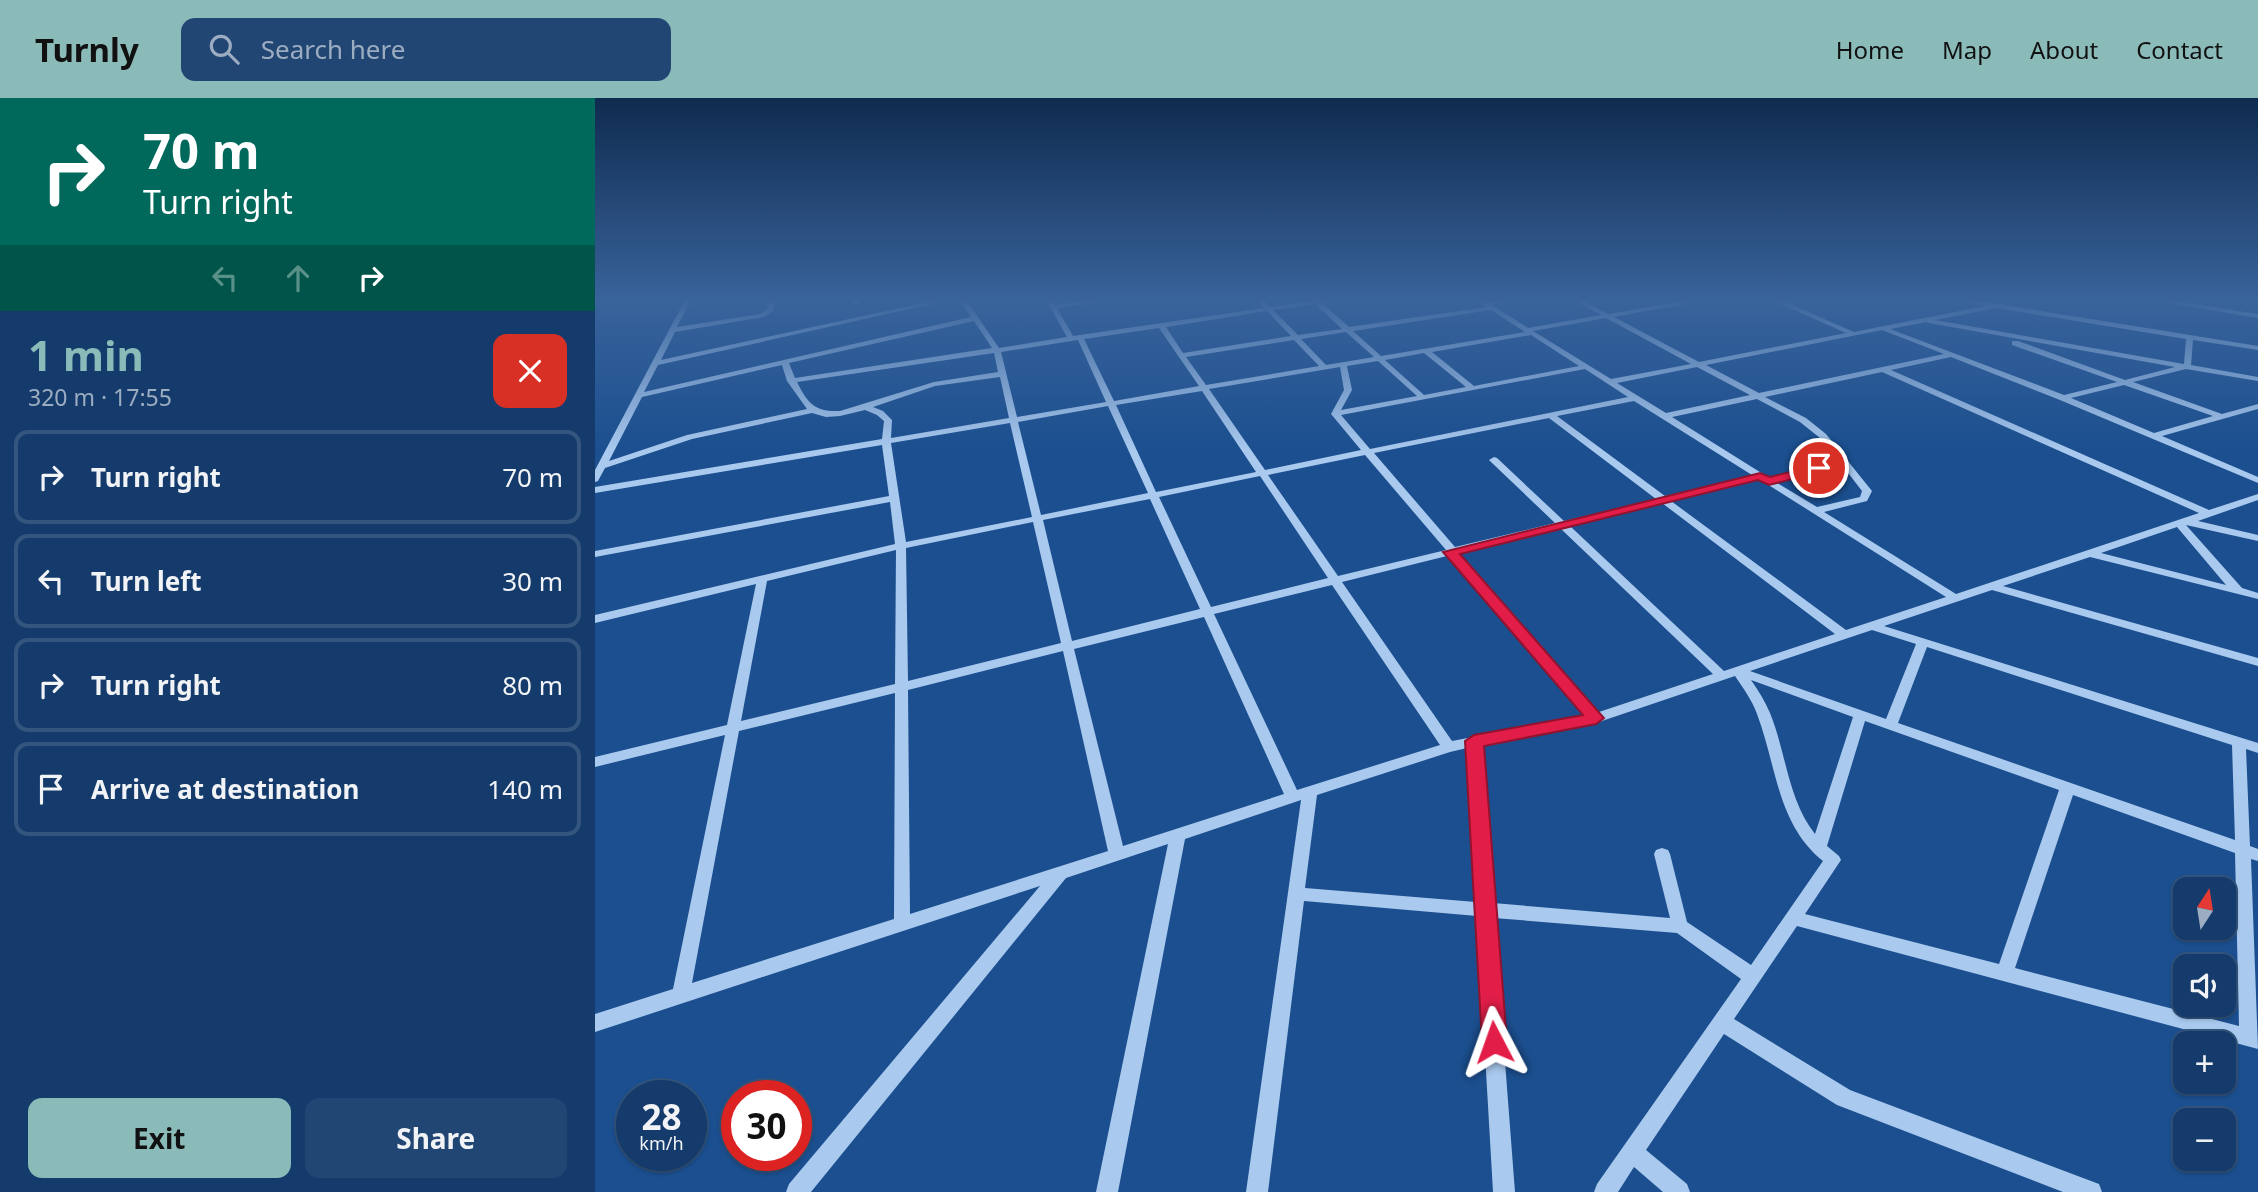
<!DOCTYPE html>
<html lang="en">
<head>
<meta charset="utf-8">
<style>
  :root { --surface:#143b6b; --page:#214673; --text:#f1f3f6; --muted:#9dadc1; --line:#33557e; --accent:#8bbbb9 }
  body { margin:0; font-family:"Noto Sans",sans-serif; background:var(--page); color:var(--text); height:100vh; display:flex; flex-direction:column; font-size:26px; white-space:nowrap }
  * { box-sizing:border-box; margin:0 }
  p { font-size:23px; color:var(--muted) }
  .icon { flex:none; width:38px; height:38px; fill:none; stroke:currentColor; stroke-width:2; stroke-linecap:round; stroke-linejoin:round }
  .map { position:relative; flex:1; overflow:hidden }
  .details { display:flex; flex-direction:column; background:var(--surface); width:595px }
  .details>* { flex:none }
  .banner { background:#00695c; color:#fff; overflow:hidden }
  .needle { width:46px; rotate:12deg }
  .buttons { position:absolute; left:1578px; top:779px; display:grid; gap:14px }
  .buttons a { display:grid; place-items:center; width:63px; height:63px; border-radius:14px; background:var(--surface); box-shadow:0 2px 5px #0004,0 0 0 2px var(--line); font-size:35px }
  .speed { position:absolute; left:21px; top:982px; display:flex; gap:14px; font-size:35px; font-weight:700; text-align:center }
  .speed>* { display:grid; place-content:center; width:91px; height:91px; border-radius:50%; background:var(--surface); box-shadow:0 2px 5px #0004,0 0 0 2px var(--line); line-height:1 }
  .speed small { font-size:18px; font-weight:400 }
  .speed .limit { border:10px solid #d22; background:#fff; color:#111 }
  .pin { position:absolute; display:grid; place-items:center; width:60px; height:60px; color:#fff; margin:-30px; border:4px solid #fff; border-radius:50%; box-shadow:0 2px 7px #0007 }
  .me { position:absolute; width:77px; margin:-38px; rotate:356deg; stroke-linejoin:round; filter:drop-shadow(0 0 5px #0008) }
  .turn { display:flex; align-items:center; gap:24px; height:147px; padding:0 28px; font-size:32px }
  .turn .icon { width:91px; height:91px; stroke-width:2.5 }
  .turn b { display:block; font-size:49px; line-height:60px }
  .lanes { display:flex; align-items:center; height:66px; padding:0 28px; background:#0003; justify-content:center; gap:35px; direction:ltr }
  .lanes .off { opacity:.35 }
  .round { display:grid; place-items:center; flex:none; width:74px; height:74px; border-radius:14px; background:var(--page) }
  .headline { display:flex; align-items:center; justify-content:space-between; height:119px; padding:0 28px }
  h1 { font-size:42px; font-weight:700; line-height:52px; color:var(--accent) }
  .cta { display:flex; gap:14px; margin-top:auto; padding:14px 28px }
  .cta a { flex:1; height:80px; border-radius:14px; background:var(--accent); color:#111; font-size:28px; font-weight:700; line-height:80px; text-align:center }
  .cta a+a { background:var(--page); color:var(--text) }
  ul { padding:0; list-style:none }
  li { display:flex; align-items:center; gap:21px; height:94px; margin:0 14px 10px; padding:0 14px; border:4px solid var(--line); border-radius:14px }
  li div { flex:1 }
  li b { display:block; font-size:26px }
  li em { font-style:normal }
  header { display:flex; align-items:center; gap:42px; box-sizing:border-box; height:98px; padding:0 35px; background:var(--accent); color:#111 }
  header strong { font-size:33px }
  nav { display:flex; gap:38px; margin-inline-start:auto; font-size:24px }
  .search { width:490px; height:63px; background:var(--page); display:flex; align-items:center; gap:18px; box-sizing:border-box; padding:0 24px; border-radius:14px; color:var(--muted); font-size:26px }
  main { display:flex; flex:1; min-height:0 }
  .map>svg:first-child { display:block }
  .lines { fill:none; stroke-linecap:round; stroke-linejoin:round }
  .minor { fill:#a9c9ee; fill-rule:evenodd }
  .route { fill:#e11d48; stroke:#92132f; stroke-width:2 }
</style>
</head>
<body>
<header>
<strong>Turnly</strong>
<div class="search"><svg class="icon" aria-label="search" viewBox="0 0 24 24"><circle cx="10" cy="10" r="6"/><path d="M15 15l6 6"/></svg>Search here</div>
<nav><a>Home</a><a>Map</a><a>About</a><a>Contact</a></nav>
</header>
<main>
<section class="details">
<div class="banner">
<div class="turn"><svg class="icon" aria-label="right" viewBox="0 0 24 24"><path d="M7 20v-9h11M14 6l5 5-5 5"/></svg><div><b>70 m</b>Turn right</div></div>
<div class="lanes"><svg class="icon off" aria-label="left" viewBox="0 0 24 24"><path d="M17 20v-9H6M10 6l-5 5 5 5"/></svg><svg class="icon off" aria-label="ahead" viewBox="0 0 24 24"><path d="M12 20V5M6 11l6-6 6 6"/></svg><svg class="icon" aria-label="right" viewBox="0 0 24 24"><path d="M7 20v-9h11M14 6l5 5-5 5"/></svg></div>
</div>
<div class="headline"><div><h1>1 min</h1><p>320 m · 17:55</p></div><a class="round" style="background:#d93025;color:#fff"><svg class="icon" aria-label="close" viewBox="0 0 24 24"><path d="M6 6l12 12M18 6L6 18"/></svg></a></div>
<ul>
<li><svg class="icon" aria-label="right" viewBox="0 0 24 24"><path d="M7 20v-9h11M14 6l5 5-5 5"/></svg><div><b>Turn right</b></div><em>70 m</em></li>
<li><svg class="icon" aria-label="left" viewBox="0 0 24 24"><path d="M17 20v-9H6M10 6l-5 5 5 5"/></svg><div><b>Turn left</b></div><em>30 m</em></li>
<li><svg class="icon" aria-label="right" viewBox="0 0 24 24"><path d="M7 20v-9h11M14 6l5 5-5 5"/></svg><div><b>Turn right</b></div><em>80 m</em></li>
<li><svg class="icon" aria-label="arrive" viewBox="0 0 24 24"><path d="M6 21V4h12l-3 4 3 4H6"/></svg><div><b>Arrive at destination</b></div><em>140 m</em></li>
</ul>
<div class="cta"><a>Exit</a><a>Share</a></div>
</section>
<div class="map">
<svg width="1663" height="1094" viewBox="0 0 1663 1094">
  <rect width="100%" height="100%" fill="#1b4f8f"/>
  <g class="lines">
    <!-- minor -->
    <g class="minor">
      <path d="M91,200h6l-15,29 83,-13 7,-4 3,-12h6l-3,13 -9,6 -89,15 -14,28 285,-62h19l34,50 68,-11 -22,-39h6l4,7 52,-7h20l-70,10 16,28 191,-28 -9,-10h7l8,9 58,-9h17l-23,5 27,24 137,-20 -13,-9h8l6,4 45,-4 -40,7 36,23 73,-13 -31,-17h8l30,16 94,-16h15l-103,19 85,45 147,-29 -79,-35h9l78,34 131,-26 -40,-8h16l297,48v4l-65,-10 -2,25 67,12v4l-72,-12 -53,13 89,32 36,-10v5l-96,27 96,41v6l-198,-83 -109,-43 -60,13 318,140 49,-16v6l-60,21 60,14v6l-72,-16 56,63 16,5v6l-168,-42 -87,29 255,72v8l-266,-76 -108,36 374,117v10l-12,-4 4,97 8,3v12l-7,-2 7,190 -461,-123 -63,93 116,71 241,91 8,3 3,8h-39l-226,-87 -113,-71 -78,116 41,34 3,8h-27l-29,-25 -16,25h-24l3,-8 144,-205 -64,-46 -183,-15 21,274h-22l-16,-276 -173,-15 -36,291h-22l55,-392 -116,39 -67,353h-22l72,-348 -102,34 -255,314h-25l3,-8 251,-298 -445,146v-18l78,-25 52,-254 -130,32v-10l132,-32 29,-141 -161,39v-8l300,-71 -5,-42 -295,55v-6l294,-55 -7,-51 -287,48v-6l287,-48 2,-18 -7,-6 -12,-5 -25,6 -14,1 -14,-4 -120,26 -87,29 -7,13 -3,1v-12zM364,200l12,19 -327,75 14,-27zM720,206l27,25 -44,6 -25,-25zM1401,210l190,31 -2,25 -249,-44zM896,212l34,22 -144,24 -28,-25zM672,213l24,25 -108,17 -17,-26zM1011,220l85,46 -80,15 -78,-48zM379,223l18,27 -197,30 -6,-15zM1331,224l3,1 246,44 -50,13 -107,-39h-6v4l105,37 -53,13 -174,-66zM564,230l40,58 -85,15 -30,-62zM1287,232l62,24 -185,39 -53,-28zM751,234l28,25 -48,8 -25,-26zM936,237l48,31 -105,20 -42,-34zM483,242l28,62 -89,15 -16,-65zM699,242l25,26 -113,19 -20,-28zM399,255l4,19 -64,10 -94,29c-25,1 -32,-7 -43,-29zM829,255l42,34 -42,8 -39,-35zM783,263l39,35 -76,14 11,-20 -5,-24zM187,267l5,16 20,28 -120,26 -78,26 33,-64zM745,269l4,23 -13,24 30,36 -96,20 -56,-81zM1102,269l53,28 -84,18 -49,-30zM990,271l43,28 -258,52 -29,-34zM1287,274l317,141 -243,81 -132,-82 43,-11 5,-10 -46,-57 -20,-16 -41,-21zM405,279l9,41 -118,20 1,-18 -9,-9 -10,-4 62,-21zM1529,287l89,31 -59,17 -83,-35zM607,293l54,81 -100,20 -40,-87zM1162,301l43,23 20,16 18,23 -67,18 -99,-62zM1039,303l118,74 -87,21 -108,-80zM513,308l40,87 -107,22 -23,-93zM954,320l107,81 -92,22 -67,-63 -3,-1 -5,3 2,2 64,61 -100,24 -81,-94zM415,325l22,94 -126,25 -15,-99zM770,357l81,95 -108,26 -70,-101zM1247,367l20,26 -2,6 -43,10 -40,-24zM665,378l68,102 -117,29 -52,-110zM1164,381l187,118 -100,33 -175,-129zM555,401l50,110 -128,32 -29,-121zM1067,405l173,131 -111,37 -154,-145zM438,424l28,121 -153,38 -2,-133zM1582,429l49,58 -125,-32zM965,430l153,146 -114,38 -139,-159zM301,452l-1,134 -154,37 26,-140zM856,457l135,160 -134,26 -110,-159zM737,487l108,160 -143,45 -83,-176zM609,519l80,177 -161,52 -49,-197zM1277,532l44,14 -30,75 -136,-48zM1332,549l305,98 3,95 -337,-117zM468,553l45,200 -198,63 -2,-224zM1140,578c8,12 17,24 22,38 20,53 20,110 66,147l-72,104 -64,-43 -17,-68 -2,-4 -6,-2 -6,2 -2,4 16,64 -177,-15 -12,-158 115,-22zM1156,582l102,37 -38,117c-27,-34 -29,-82 -45,-121 -5,-12 -12,-23 -19,-33zM300,595l-1,226 -202,64 47,-252zM1270,623l194,69 -60,174 -194,-50 36,-54 -2,-4 -12,-10zM872,650l9,154 -171,-14 12,-93 133,-43zM1478,697l162,58 4,173 -224,-58z"/>
      <polygon points="258,200 264,200 263,206 259,206"/>
      <polygon points="1543,200 1560,200 1663,216 1663,220"/>
    </g>
  </g>
  <!-- sky -->
  <linearGradient id="sky" x2="0" y2="1"><stop stop-color="#0f2b4f"/><stop offset="0.57" stop-color="#39639b"/><stop offset="1" stop-color="#39639b" stop-opacity="0"/></linearGradient>
  <rect width="1663" height="353" fill="url(#sky)"/>
  <!-- route -->
  <polygon class="route" points="1224,367 1228,368 1228,373 1174,387 1163,382 865,456 1009,620 1001,626 889,648 912,944 908,952 899,956 891,952 887,944 870,643 879,637 988,617 848,454 1165,375 1175,379"/>
</svg>
<div class="buttons">
<a><svg class="needle" viewBox="-14 -14 28 28"><path d="M0-13l5 13h-10z" fill="#e53935"/><path d="M0 13l5-13h-10z" fill="#9dadc1"/></svg></a>
<a><svg class="icon" aria-label="sound" viewBox="0 0 24 24"><path d="M4 9h4l5-4v14l-5-4H4zM17 9q2 3 0 6"/></svg></a>
<a>+</a>
<a>−</a>
</div>
<div class="speed"><div>28<small>km/h</small></div><div class="limit">30</div></div>
<div class="pin" style="left:1224px;top:370px;background:#d93025"><svg class="icon" aria-label="arrive" viewBox="0 0 24 24"><path d="M6 21V4h12l-3 4 3 4H6"/></svg></div>
<svg class="me" style="left:899px;top:944px" viewBox="-20 -20 40 40"><path d="M0-17L14 15 0 8-14 15z" fill="#e11d48" stroke="#fff" stroke-width="4"/></svg>
</div>
</main>
</body>
</html>
